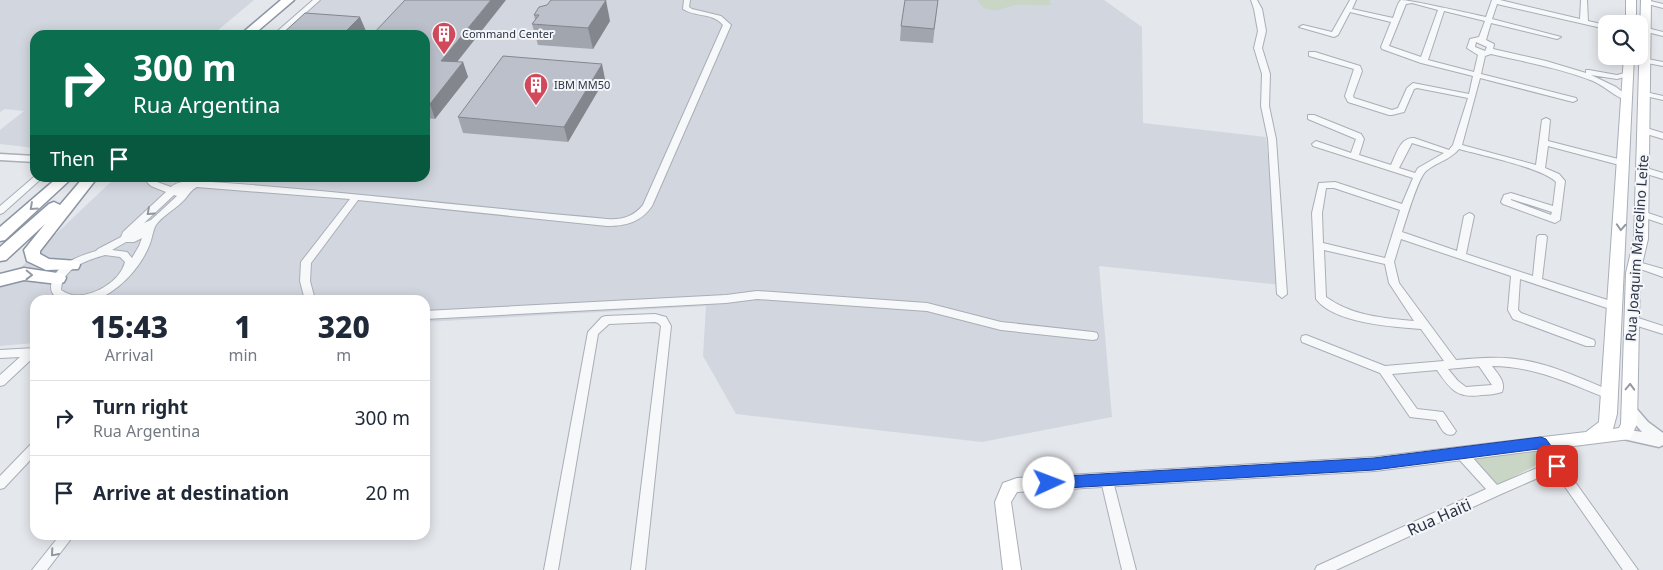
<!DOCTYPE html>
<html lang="en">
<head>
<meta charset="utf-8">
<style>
  :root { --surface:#fff; --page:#f6f6f7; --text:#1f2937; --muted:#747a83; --line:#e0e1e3 }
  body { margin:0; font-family:"Noto Sans",sans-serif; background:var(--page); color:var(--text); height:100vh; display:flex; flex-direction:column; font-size:19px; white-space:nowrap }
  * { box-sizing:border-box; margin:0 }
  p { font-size:16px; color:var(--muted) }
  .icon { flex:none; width:28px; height:28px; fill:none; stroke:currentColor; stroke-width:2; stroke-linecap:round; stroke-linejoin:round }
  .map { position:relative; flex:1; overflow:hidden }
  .drawer { position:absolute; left:30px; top:295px; width:400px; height:245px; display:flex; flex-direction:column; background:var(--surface); border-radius:15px; box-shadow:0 2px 12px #0003 }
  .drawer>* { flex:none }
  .banner { position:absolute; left:30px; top:30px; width:400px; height:152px; border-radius:15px; box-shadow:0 2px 12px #0003; background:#0b6e4f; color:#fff; overflow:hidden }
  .fabs { position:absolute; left:1598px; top:15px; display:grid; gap:10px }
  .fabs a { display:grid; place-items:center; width:50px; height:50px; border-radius:10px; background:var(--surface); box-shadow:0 2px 12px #0003; font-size:25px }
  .pin { position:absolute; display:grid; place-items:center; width:42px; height:42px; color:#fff; margin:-21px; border-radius:10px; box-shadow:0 2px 8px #0006 }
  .me { position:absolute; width:55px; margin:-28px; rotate:88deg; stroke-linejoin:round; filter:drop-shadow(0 0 4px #0008) }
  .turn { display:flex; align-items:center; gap:18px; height:105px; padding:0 20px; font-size:22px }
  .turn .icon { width:65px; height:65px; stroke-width:2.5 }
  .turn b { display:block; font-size:35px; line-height:42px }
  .then { display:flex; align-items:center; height:48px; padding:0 20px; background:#0003; gap:10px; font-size:19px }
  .eta { display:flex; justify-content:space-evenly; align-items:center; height:85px; text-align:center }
  .eta b { font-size:30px; font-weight:800; line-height:35px }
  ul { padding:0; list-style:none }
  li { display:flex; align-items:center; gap:15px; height:75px; padding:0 20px; border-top:1px solid var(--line) }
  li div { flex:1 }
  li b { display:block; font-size:19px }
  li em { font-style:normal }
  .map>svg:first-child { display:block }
  .built { fill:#d2d6de }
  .green { fill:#c9d6c5 }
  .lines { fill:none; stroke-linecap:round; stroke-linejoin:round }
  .minor-casing { stroke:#a9aeb7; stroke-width:2 }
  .tertiary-casing { stroke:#a9aeb7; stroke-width:3 }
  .secondary-casing { stroke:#a9aeb7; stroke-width:2 }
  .trunk-casing { stroke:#8b94a3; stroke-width:3 }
  .minor { fill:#f7f8fa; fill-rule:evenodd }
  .tertiary { fill:#f7f8fa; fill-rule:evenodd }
  .secondary { fill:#fff; fill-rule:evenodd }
  .trunk { fill:#fff; fill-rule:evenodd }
  .wall { fill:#a1a5ae }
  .shaded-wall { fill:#83868d }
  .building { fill:#bbc0ca; stroke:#83868d }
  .oneway { stroke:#959aa2 }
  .oneway2 { stroke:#9196a0 }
  .route { fill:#2563eb; stroke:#184099 }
  .labels { text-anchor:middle; stroke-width:4; stroke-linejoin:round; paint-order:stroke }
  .far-poi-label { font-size:11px; fill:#2b3445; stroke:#f4f6f9; text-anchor:start }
  .street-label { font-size:14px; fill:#2b3445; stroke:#f4f6f9 }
  .near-street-label { font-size:16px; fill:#2b3445; stroke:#f4f6f9 }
</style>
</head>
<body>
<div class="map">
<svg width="1663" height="570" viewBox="0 0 1663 570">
  <rect width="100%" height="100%" fill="#e4e7ec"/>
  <!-- built -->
  <g class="built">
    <polygon points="0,0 254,0 212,35 35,35 35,148 0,144 0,130 24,111 5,109 0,112"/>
    <polygon points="312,0 1104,0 1142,27 1143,123 1266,137 1281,285 1099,266 1112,417 982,442 736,414 703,356 706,306 425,322 425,300 35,300 35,343 0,346 0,287 115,178 425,178 425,35 273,35"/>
  </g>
  <!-- green -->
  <g class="green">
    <path d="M965,0h86l-2,2 3,2c-13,3 -24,0 -36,1 -15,3 -28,12 -39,-5z"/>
    <polygon points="1538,447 1548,459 1500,484 1493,482 1472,457"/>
  </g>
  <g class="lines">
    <defs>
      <g id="minor">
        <polygon points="313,0 320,0 281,35 273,35"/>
        <path d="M684,0h6l-1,7 3,2 29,7 10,9 -79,181c-11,16 -26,20 -45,20l-249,-26 -47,63 -1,18 5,19h-10l-5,-19 1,-19 49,-63 -153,-12c-7,3 -9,10 -15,15 -8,8 -20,14 -26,23 -3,4 -4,15 -7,21 -9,22 -32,48 -56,54 -7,1 -16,0 -23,0 -9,0 -19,-3 -19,-13 1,-22 28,-31 45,-36l2,-2 23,-12 2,-5 43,-40 -15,-6 -8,-8h9l5,4 14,5c11,-8 15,-3 26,-6 137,9 273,26 410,38 15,1 26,-2 36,-14l80,-180c-9,-12 -28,-8 -40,-16zM174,195l3,1 -26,24 -7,3zM142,238l-3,8 -7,12 -5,-6 -15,-2 14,-8h8zM105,255l15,2 5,5c-5,20 -33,36 -53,33 -4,-1 -8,-3 -11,-5 1,-22 26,-30 44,-35z"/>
        <polygon points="1251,0 1257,0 1262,9 1266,31 1262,48 1270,74 1269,106 1276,139 1287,294 1282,298 1277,294 1268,139 1261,106 1262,74 1254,48 1258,31 1254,9"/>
        <path d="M1350,0h6l-4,9 41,9c2,-4 4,-15 8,-18 9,0 72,14 85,17l6,-17h8l80,19 1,-19h6l1,21 18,4v4l-109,-25 -5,15 69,18 -4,2 -66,-16 -5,17 8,4 -1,5 53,12 40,12v-3h3l28,5 15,-4v4l-15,4 -26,-4 25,12 14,11 -4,2c-11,-3 -21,-14 -33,-19 -33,-13 -68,-19 -102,-27l-6,2 -4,18 95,24 1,2 -4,2 -93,-24 -18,67 74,20 6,-45 4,-2 4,2 -2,21 78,20 1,2 -1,2 -3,1 -75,-20 -3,22 14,6 6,7 -5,39 -5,3 -52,-19 -2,-2 3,-7 7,-2 42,13 3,-24c-13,-14 -76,-27 -97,-33 -9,11 -22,13 -33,22 -8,7 -20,49 -24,61l55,19 7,-35 5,-3 3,1 2,2 -8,38 67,22 4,-39 2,-2h6l2,2 -5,42 78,25 1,3 -1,3 -4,1 -96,-32 -2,31 3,3 73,27 1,3 -1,3h-8l-73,-27 -5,-9 3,-34 -110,-37 -7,23 5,21 57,77c22,-2 44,-4 66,0 32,5 62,20 92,32l2,3 -2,3 -4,1 -4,-1c-37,-15 -73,-32 -114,-32 6,8 14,16 10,26 -6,2 -13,3 -20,3 -25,4 -32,-6 -45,-25l-45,4 25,35 26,3 13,19 -2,3c-10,4 -13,-7 -18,-14l-26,-3 -30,-44 -78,-31 -1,-3 1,-3 4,-1 79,31 59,-5 -23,-32c-28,-2 -88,-6 -105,-30l-4,-86 7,-30 16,-1 67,22 11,-26 -100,-32 -1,-2 4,-3 35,12 5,-14 -48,-20v-4h6l47,19 3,5 -5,16 32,10c5,-10 9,-28 23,-27l35,12 4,-5 15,-47 -51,-10 -3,1 -10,23 -12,3h-3l-41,-13 -3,-6 9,-27 -45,-13v-4h6l45,14 2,5 -9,25 1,2 38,12 6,-2 9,-20 6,-5 56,11 4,-18 -52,-13 -39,-14 -1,-2 10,-25 -41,-10 -12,23 -4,2 -35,-10 4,-2 29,7zM1412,3l26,7 -17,47 -32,-11 17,-42zM1444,11l41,10 -6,16 -9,2 -3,9 11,7 -4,17 -46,-12zM1476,42l11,5 -2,4 -10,-4zM1412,143l32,10 -26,15 -3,5 -16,-5zM1326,188h8l66,22 -15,48 -62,-15 -1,-30zM1511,199l41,13 -1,3 -40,-15zM1324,250l61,14 4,19 25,38c-30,-3 -62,-5 -88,-24zM1479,366l13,19 -26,2 -8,-6 -10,-12z"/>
        <polygon points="1646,0 1663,4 1663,8 1644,3 1643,2"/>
        <polygon points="1643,27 1663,32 1663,36 1643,31"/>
        <polygon points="1642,58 1663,62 1663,66 1642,62"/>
        <polygon points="1641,91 1663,96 1663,100 1641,95"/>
        <polygon points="1643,127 1663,133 1663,139 1640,132 1639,130"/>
        <polygon points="1643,167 1663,173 1663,179 1640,172 1639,170"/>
        <polygon points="35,176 35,178 42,178 3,213 0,214 0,206"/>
        <polygon points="1642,211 1663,218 1663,224 1639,216 1637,214"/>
        <polygon points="1635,261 1663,269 1663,277 1632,266 1630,264"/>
        <polygon points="757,291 927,303 1001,322 1093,332 1097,333 1098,336 1097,339 1093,340 1001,330 927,311 757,299 726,303 425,319 425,311 726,295"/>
        <polygon points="655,314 666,317 671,326 645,570 631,570 661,326 658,323 655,322 609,324 598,334 558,570 544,570 588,332 602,317 606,316"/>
        <polygon points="1632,316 1663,326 1663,334 1628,323 1627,320 1628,317"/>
        <polygon points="35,348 35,356 4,385 0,386 0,375 20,357 0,358 0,350"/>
        <polygon points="1541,438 1545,440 1638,570 1623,570 1554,471 1499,495 1336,570 1315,570 1317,566 1486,489 1456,456 1454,452 1456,448 1460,447 1464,448 1497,485 1549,463 1535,443 1537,440"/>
        <polygon points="35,442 35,455 4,488 0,489 0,476 31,444"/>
        <polygon points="1107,476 1111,477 1113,481 1136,570 1122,570 1101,481 1103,477"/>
        <polygon points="60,535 74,535 47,570 32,570"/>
      </g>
      <g id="tertiary">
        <polygon points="0,154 35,156 35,162 0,160"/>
        <polygon points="1630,406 1635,407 1648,422 1663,433 1663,445 1659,447 1619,438 1617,434 1619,430 1624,429 1642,432 1624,411 1625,407"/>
      </g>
      <g id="secondary">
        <rect x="1626" y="0" width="10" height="24"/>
        <polygon points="1641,0 1651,0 1648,239 1640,273 1637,424 1630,439 1375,471 1017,492 1011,502 1021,570 1003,570 995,502 1003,483 1017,478 1375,457 1586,432 1599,422 1624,56 1634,56 1617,414 1613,429 1619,428 1621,424 1626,273 1634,239"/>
      </g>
      <g id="trunk">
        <polygon points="281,0 294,0 253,35 240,35"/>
        <polygon points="57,178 72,178 5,240 0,241 0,227"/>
        <polygon points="83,178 97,178 40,251 40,254 49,259 78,261 80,265 78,269 46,270 27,261 24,250 45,224 6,260 0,261 0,247 49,204 54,202 60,205"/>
        <polygon points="24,268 64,274 66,278 64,282 58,284 24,280 0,286 0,274"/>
      </g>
    </defs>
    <!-- minor casing -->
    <use href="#minor" class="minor-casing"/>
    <!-- tertiary casing -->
    <use href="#tertiary" class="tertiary-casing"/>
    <!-- secondary casing -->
    <use href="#secondary" class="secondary-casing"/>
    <!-- trunk casing -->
    <use href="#trunk" class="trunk-casing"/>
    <!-- minor -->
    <use href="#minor" class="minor"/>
    <!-- tertiary -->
    <use href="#tertiary" class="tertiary"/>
    <!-- secondary -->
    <use href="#secondary" class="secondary"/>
    <!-- trunk -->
    <use href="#trunk" class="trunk"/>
  </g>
  <!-- wall -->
  <g class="wall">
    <polygon points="938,0 933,43 900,41 901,26"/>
    <polygon points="534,15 610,21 593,49 538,45 532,24 535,20"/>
    <polygon points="425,35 457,62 463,62 468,77 435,119 425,118"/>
    <polygon points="605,79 568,142 463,133 458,117"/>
    <polygon points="268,178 318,178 314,182"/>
  </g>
  <!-- shaded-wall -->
  <g class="shaded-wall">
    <polygon points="491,0 506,0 446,76 441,61"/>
    <polygon points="606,0 610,21 593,49 588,28"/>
    <polygon points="360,17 366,31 363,35 342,35"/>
    <polygon points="463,62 468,77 435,119 430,104"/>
    <polygon points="602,64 605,79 568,142 564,127"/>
    <polygon points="311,178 318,178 314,182"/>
  </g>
  <!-- building -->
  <g class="building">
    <polygon points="405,0 491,0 441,61 463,62 430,104 425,103 425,35 372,35"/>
    <polygon points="551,0 606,0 588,28 532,24 539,15 534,15 539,7 547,5"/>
    <polygon points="905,0 938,0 934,29 901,26"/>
    <polygon points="305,13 360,17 342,35 281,35"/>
    <polygon points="503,56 602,64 564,127 458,117"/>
  </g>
  <!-- one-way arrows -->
  <defs><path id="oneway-chevron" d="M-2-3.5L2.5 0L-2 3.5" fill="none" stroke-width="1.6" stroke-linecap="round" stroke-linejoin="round" transform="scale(1.25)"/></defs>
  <g class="oneway">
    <use href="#oneway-chevron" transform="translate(33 207) rotate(138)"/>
    <use href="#oneway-chevron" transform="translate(1621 227) rotate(93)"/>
    <use href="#oneway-chevron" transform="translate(29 275) rotate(1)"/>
    <use href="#oneway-chevron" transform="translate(1630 387) rotate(-88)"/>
  </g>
  <g class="oneway2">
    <use href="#oneway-chevron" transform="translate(150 212) rotate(138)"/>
    <use href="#oneway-chevron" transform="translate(54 553) rotate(131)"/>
  </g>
  <!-- route -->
  <polygon class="route" points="1541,437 1546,439 1562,461 1564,466 1562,470 1553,470 1538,449 1374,470 1049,489 1044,488 1042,483 1044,479 1049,477 1374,458"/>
  <!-- icons -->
  <defs>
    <symbol id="building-pin" viewBox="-11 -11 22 30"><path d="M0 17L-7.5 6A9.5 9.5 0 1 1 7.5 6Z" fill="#d1495b" stroke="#f4f6f9"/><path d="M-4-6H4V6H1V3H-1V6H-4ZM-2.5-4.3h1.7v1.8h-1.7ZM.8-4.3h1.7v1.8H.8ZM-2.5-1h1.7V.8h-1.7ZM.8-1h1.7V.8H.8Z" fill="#fff"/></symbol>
  </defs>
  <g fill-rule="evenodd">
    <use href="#building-pin" x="430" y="20" width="28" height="38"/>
    <use href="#building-pin" x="522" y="71" width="28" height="38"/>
  </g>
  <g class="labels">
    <!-- far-poi labels -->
    <g class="far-poi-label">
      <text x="462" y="38">Command Center</text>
      <text x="554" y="89">IBM MM50</text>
    </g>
    <!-- street labels -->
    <g class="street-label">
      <text transform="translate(1637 248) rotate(-86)" y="5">Rua Joaquim Marcelino Leite</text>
    </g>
    <!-- near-street labels -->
    <g class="near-street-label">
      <text transform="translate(1439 517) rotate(-24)" y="6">Rua Haiti</text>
    </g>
  </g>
</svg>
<div class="fabs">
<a><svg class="icon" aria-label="search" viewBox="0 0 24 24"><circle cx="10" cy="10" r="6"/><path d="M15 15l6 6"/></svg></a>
</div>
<div class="pin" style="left:1557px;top:466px;background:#d93025"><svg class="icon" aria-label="arrive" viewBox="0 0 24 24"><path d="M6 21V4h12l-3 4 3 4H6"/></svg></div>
<svg class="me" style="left:1049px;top:483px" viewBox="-20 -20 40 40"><circle r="19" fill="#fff"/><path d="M0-13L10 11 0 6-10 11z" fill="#2563eb"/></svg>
<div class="banner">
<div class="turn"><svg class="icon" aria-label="right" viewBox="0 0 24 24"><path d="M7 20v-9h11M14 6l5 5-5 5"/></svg><div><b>300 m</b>Rua Argentina</div></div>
<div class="then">Then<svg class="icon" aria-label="arrive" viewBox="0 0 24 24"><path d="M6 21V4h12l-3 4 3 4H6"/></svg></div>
</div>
<section class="drawer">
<div class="eta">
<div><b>15:43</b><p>Arrival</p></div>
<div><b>1</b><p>min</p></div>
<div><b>320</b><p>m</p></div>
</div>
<ul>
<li><svg class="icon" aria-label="right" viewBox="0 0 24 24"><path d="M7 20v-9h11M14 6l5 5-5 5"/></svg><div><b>Turn right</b><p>Rua Argentina</p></div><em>300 m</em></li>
<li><svg class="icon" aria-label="arrive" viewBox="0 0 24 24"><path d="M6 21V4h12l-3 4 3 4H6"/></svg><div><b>Arrive at destination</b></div><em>20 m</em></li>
</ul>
</section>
</div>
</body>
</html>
